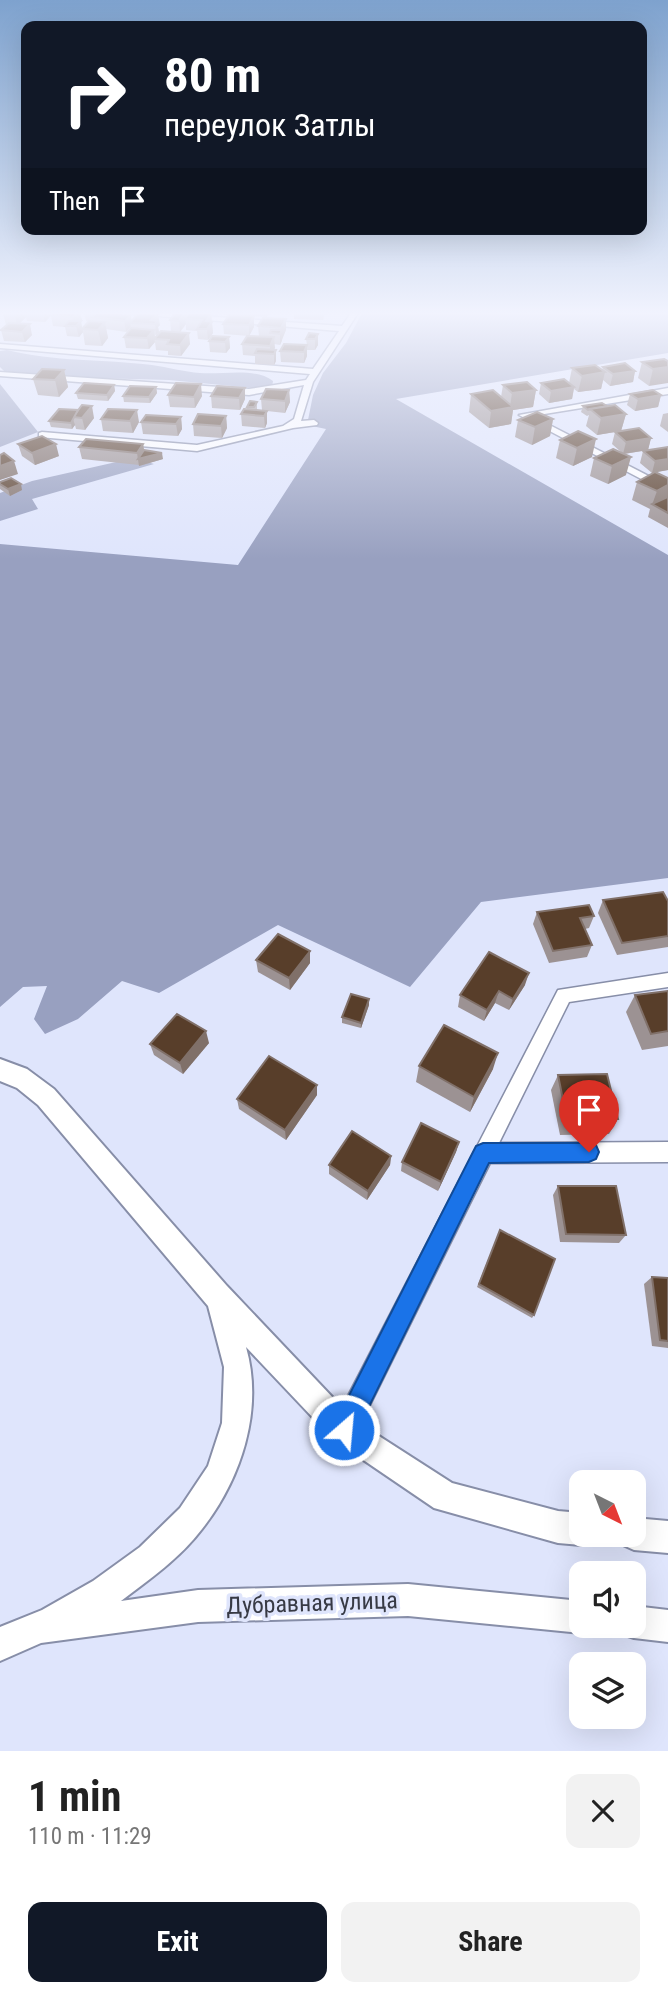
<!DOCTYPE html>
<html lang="en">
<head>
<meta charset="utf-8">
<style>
  :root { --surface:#fff; --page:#f2f2f2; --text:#222; --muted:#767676; --accent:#111827 }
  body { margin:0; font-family:"Roboto Condensed",sans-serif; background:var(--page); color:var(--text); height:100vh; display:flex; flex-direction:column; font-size:26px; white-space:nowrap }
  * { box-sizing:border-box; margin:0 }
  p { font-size:23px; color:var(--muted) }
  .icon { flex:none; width:38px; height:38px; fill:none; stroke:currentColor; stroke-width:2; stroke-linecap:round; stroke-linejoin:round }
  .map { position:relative; height:1751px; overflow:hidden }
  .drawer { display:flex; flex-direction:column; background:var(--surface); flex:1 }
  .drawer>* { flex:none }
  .top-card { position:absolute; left:21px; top:21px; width:626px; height:214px; border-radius:14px; box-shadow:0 7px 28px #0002; background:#111827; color:#fff; overflow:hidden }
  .needle { width:46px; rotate:138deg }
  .controls { position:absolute; left:569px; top:1470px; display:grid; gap:14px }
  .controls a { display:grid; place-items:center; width:77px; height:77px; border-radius:14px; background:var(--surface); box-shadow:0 7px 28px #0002; font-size:35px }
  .pin { position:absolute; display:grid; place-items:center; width:60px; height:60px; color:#fff; margin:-72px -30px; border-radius:50% 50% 50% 0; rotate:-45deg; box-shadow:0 0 7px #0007 }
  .pin .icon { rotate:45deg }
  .me { position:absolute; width:77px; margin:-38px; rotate:27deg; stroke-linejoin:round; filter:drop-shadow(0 0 5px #0008) }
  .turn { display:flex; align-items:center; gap:24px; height:147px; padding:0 28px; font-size:32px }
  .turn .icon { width:91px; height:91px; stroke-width:2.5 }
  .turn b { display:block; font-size:49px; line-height:60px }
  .then { display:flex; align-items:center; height:66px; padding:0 28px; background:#0003; gap:14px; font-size:26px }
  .round { display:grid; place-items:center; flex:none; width:74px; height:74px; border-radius:14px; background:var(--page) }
  .head { display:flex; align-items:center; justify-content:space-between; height:119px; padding:0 28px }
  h1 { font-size:42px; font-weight:700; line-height:52px }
  .primary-button { display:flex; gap:14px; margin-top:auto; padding:14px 28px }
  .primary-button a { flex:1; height:80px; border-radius:14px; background:var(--accent); color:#fff; font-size:28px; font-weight:700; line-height:80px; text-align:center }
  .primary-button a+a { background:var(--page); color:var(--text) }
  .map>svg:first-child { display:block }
  .forest { fill:#98a0c0 }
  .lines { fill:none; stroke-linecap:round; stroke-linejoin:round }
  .minor-casing { stroke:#878ea8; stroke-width:3 }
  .tertiary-casing { stroke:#878ea8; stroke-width:4 }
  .minor { fill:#fff; fill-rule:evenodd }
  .tertiary { fill:#fff; fill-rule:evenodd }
  .wall { fill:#9c9293 }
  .shaded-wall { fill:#807069 }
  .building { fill:#583e2a; stroke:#807069; stroke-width:2 }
  .route { fill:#1a73e8; stroke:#114b97; stroke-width:2 }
  .labels { text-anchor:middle; stroke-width:7; stroke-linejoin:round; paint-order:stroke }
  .near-street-label { font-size:24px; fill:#373a45; stroke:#dfe5fc }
</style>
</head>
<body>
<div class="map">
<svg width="668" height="1751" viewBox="0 0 668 1751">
  <rect width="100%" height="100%" fill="#dfe5fc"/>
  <!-- forest -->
  <g class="forest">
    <polygon points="362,313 668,313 668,353 396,399 668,555 668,878 481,902 410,987 278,925 159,993 122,981 78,1019 45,1034 34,1019 47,986 23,987 0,1007 0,544 238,565 326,429 307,425 313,395 323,373 346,343"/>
    <path d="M7,350c47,12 97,9 145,15 16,2 32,7 48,8 22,2 55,-6 73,8l-1,6 -19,1 -84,-8 -151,-4 -12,-3 -6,-6v-16z"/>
    <polygon points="0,384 38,432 0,447"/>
    <polygon points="134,458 154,464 32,499 38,509 0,521 0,493 32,481"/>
  </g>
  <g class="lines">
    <defs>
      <g id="minor">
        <polygon points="122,313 161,313 342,326 351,313 358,313 313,382 301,421 314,420 318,423 317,425 293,428 197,451 39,437 39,433 42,432 197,445 283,426 294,419 304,385 249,395 0,376 0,372 249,389 306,380 310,374 0,348 0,344 313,369 339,331"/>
        <polygon points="668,388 668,394 532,416 668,486 668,493 519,415"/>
        <polygon points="668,973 668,987 569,1002 499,1143 668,1142 668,1162 490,1163 353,1439 344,1442 335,1439 332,1430 335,1421 558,990"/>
      </g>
      <g id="tertiary">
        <path d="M0,1059l27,10 27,20 173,197 127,134 98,63 106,28 23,2v22h13l-2,5 -11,5 -23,-2 -124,-35 -100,-68 -88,-93c18,63 -5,132 -44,182 -22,29 -52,50 -81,72l77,-11 210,-6 173,17v25h13l-1,3 -12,4 -173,-17 -210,6 -157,21 -41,18v-34l42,-17 51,-29 47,-34 40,-39 28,-42 14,-43 2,-56 -16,-61 -170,-201 -21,-17 -17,-7z"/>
        <polygon points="634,1518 668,1521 668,1553 634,1550 623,1545 619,1535 634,1535"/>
        <polygon points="634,1606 668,1610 668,1642 634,1638 622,1634 619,1626 634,1626"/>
      </g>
    </defs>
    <!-- minor casing -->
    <use href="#minor" class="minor-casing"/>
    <!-- tertiary casing -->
    <use href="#tertiary" class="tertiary-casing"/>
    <!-- minor -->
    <use href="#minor" class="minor"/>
    <!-- tertiary -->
    <use href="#tertiary" class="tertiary"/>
  </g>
  <!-- wall -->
  <g class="wall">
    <polygon points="4,313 51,313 51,315 53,313 80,313 82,320 80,321 83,329 89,322 86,321 84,313 124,313 132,320 160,325 158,327 159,332 156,335 155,335 155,338 190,344 181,356 168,355 168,351 156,350 155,342 149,349 126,348 124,337 131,327 126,332 106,329 108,338 102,346 85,345 83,332 79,337 67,336 65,327 53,326 51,316 45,322 27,321 26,317 20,323 32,335 25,342 4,341 1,330 6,325 3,314"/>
    <polygon points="211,313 213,333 208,340 198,339 197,331 186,330 186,324 180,332 171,331 170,320 187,316"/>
    <polygon points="212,313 236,313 235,315 254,316 254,327 249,336 224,334 223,324 229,315"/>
    <polygon points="250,313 270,313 267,317 250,316"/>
    <polygon points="294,313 325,313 323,320 294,319"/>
    <polygon points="286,319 286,330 282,337 282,341 280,345 274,344 274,350 276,350 276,361 274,365 255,364 255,356 243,355 242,344 259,336 258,326"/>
    <polygon points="318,334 318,345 315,350 307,350 307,356 304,363 281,362 280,351 307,345 306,339"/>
    <polygon points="229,337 230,348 226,353 210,352 209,341"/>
    <polygon points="664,359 649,386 638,378 642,362"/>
    <polygon points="603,367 635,371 633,382 610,386 603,380 601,389 578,392 574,389 572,399 549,403 539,394 541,383 569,383 572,368 602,370"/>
    <polygon points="64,370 68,387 59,397 38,395 33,379"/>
    <polygon points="114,385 115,391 108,401 78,399 76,393"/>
    <polygon points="503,385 536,390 533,407 513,410 511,424 489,428 469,412 471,394 501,397"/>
    <polygon points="156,387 157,393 150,403 124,402 123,396"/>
    <polygon points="245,388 245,399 240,410 212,408 211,396"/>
    <polygon points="289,390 290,402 285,413 267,411 267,423 265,428 242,426 241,414 247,410 247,407 257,402 257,410 262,410 261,399"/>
    <polygon points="630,394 661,395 658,407 635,411 627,405"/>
    <polygon points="168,395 202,396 195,408 170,407"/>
    <polygon points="583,406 607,406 626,414 621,431 597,435 586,426 589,415 587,416 581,412"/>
    <polygon points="59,409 94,418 85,430 76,429 75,425 72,429 51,427 49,421"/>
    <polygon points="108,409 139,422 133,433 103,431 101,419"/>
    <polygon points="668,413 668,432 660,426 663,414"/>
    <polygon points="226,416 227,428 222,438 194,436 193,424"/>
    <polygon points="181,417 182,429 178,436 143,434 141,422"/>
    <polygon points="553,419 550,436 532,445 515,437 518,420"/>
    <polygon points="578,431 592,457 573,466 556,458 560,440"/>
    <polygon points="615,432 651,438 648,450 624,454 626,475 608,484 590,476 594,458 621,452 612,444"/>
    <polygon points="18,444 59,456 35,465 22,456"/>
    <polygon points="143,444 144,450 163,459 139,466 139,465 82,459 79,447"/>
    <polygon points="668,447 668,470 656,472 668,478 668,528 648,517 650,509 632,500 637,482 654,473 652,473 640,463 643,451"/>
    <polygon points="0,482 22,490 10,496 0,489"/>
    <polygon points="603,900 668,901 668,947 617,955 598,913"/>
    <polygon points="537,912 594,916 589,928 585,929 592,945 587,957 549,963 533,924"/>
    <polygon points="310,951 310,963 290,990 258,972 256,960"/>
    <polygon points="525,985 509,1010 495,1003 484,1021 458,1007 460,995"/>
    <polygon points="668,991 668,1046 642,1050 626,1012 635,995"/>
    <polygon points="369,999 369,1005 361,1028 342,1023 342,1017"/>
    <polygon points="209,1043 183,1074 154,1055 150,1044"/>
    <polygon points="419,1066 493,1069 470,1112 416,1082"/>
    <polygon points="558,1075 618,1119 609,1134 560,1135 551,1090"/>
    <polygon points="317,1095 286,1140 239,1109 237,1099"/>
    <polygon points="459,1142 456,1152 438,1191 401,1171 402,1162"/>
    <polygon points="391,1156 390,1165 367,1200 329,1174 329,1165"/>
    <polygon points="558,1186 626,1235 619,1243 560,1242 553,1195"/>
    <polygon points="500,1230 534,1315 532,1318 477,1287"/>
    <polygon points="652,1277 668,1278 668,1348 652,1346 644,1284"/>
  </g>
  <!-- shaded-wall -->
  <g class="shaded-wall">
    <polygon points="16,313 25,313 26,317 17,326 15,315"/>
    <polygon points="43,313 51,313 51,315 45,322"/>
    <polygon points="75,313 80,313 82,320 75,327 73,317"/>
    <polygon points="123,313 124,313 126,320 131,315 132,323 130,323 131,327 126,332"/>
    <polygon points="184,313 187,313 188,319 185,319 186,324 180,332 179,321"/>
    <polygon points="211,313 213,333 208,340 206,321"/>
    <polygon points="158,314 160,325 158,327 159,332 156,335 155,324 151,320"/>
    <polygon points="254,316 254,327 249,336 249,325"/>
    <polygon points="286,319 286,330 280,345 280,334 281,331 281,328"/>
    <polygon points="81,321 83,332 79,337 76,326"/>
    <polygon points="105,322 108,338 102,346 98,330"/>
    <polygon points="30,324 32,335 25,342 22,332"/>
    <polygon points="154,330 155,339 154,339 155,342 149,349 147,338"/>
    <polygon points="189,333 190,344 181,356 180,345"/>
    <polygon points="318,334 318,345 315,350 315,339"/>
    <polygon points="229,337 230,348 226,353 225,342"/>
    <polygon points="274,337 275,348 272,354 270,354 270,346"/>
    <polygon points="307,345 307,356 304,363 304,352"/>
    <polygon points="276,350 276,361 274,365 274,354"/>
    <polygon points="668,367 668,383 649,386 653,369"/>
    <polygon points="64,370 68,387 59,397 55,380"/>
    <polygon points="635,371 633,382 610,386 613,374"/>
    <polygon points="605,372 601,389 578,392 582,376"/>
    <polygon points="201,384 202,396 195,408 194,397"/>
    <polygon points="114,385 115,391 108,401 107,395"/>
    <polygon points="156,387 157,393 150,403 149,397"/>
    <polygon points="574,387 572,399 549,403 551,391"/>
    <polygon points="245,388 245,399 240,410 239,398"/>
    <polygon points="289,390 290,402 285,413 285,401"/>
    <polygon points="536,390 533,407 513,410 511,424 489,428 491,411 510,407 512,393"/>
    <polygon points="661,395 658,407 635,411 638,399"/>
    <polygon points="92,406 94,418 85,430 82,418"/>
    <polygon points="137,410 139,422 133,433 130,421"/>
    <polygon points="267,411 267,423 265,428 264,416"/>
    <polygon points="626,414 621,431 597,435 601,418"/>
    <polygon points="226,416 227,428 222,438 221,426"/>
    <polygon points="181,417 182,429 178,436 176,424"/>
    <polygon points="73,419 75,425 72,429 71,423"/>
    <polygon points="553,419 550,436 532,445 535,427"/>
    <polygon points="651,438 648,450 623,454 626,442"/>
    <polygon points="596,439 592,457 573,466 577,448"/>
    <polygon points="56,444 59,456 35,465 32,453"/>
    <polygon points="143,444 145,456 162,453 163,459 139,466 137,453"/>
    <polygon points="631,457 626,475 608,484 612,466"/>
    <polygon points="668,459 668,470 652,473 655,461"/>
    <polygon points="14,461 18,474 0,480 0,466"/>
    <polygon points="21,484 22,490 10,496 8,489"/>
    <polygon points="668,485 668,500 652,505 657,491"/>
    <polygon points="310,951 310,963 290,990 289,978"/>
    <polygon points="529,973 525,985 509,1010 513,999"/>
    <polygon points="499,991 495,1003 484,1021 487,1010"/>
    <polygon points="369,999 369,1005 361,1028 361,1023"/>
    <polygon points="206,1031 209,1043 183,1074 180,1063"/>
    <polygon points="498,1053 493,1069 470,1112 474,1097"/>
    <polygon points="317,1085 317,1095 286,1140 285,1130"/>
    <polygon points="459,1142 456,1152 438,1191 441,1182"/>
    <polygon points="391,1156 390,1165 367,1200 368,1191"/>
  </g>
  <!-- building -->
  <g class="building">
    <polygon points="53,313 75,313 73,317 51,315"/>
    <polygon points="96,313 123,313 123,314 131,315 125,321 92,317"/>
    <polygon points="138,313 158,314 151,320 157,321 155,324 130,323"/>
    <polygon points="175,313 184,313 179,321 170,320"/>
    <polygon points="189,313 211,313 206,321 212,322 207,329 197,329 202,320 185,319"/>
    <polygon points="229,315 254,316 249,325 223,324"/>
    <polygon points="263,318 286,319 281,328 258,326"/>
    <polygon points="69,321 81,321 76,326 65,326"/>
    <polygon points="89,321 105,322 98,330 82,329"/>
    <polygon points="9,323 30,324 22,332 1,330"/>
    <polygon points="131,328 154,330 147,338 124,337"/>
    <polygon points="271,330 282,330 280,334 270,333"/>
    <polygon points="161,331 189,333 180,345 167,344 169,340 154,339"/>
    <polygon points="309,333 318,334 315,339 306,339"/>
    <polygon points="212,336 229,337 225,342 209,341"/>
    <polygon points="247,336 274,337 270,346 242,344"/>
    <polygon points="284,344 307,345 304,352 280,351"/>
    <polygon points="257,349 276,350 274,354 255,353"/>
    <polygon points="664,359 668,361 668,367 653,369 642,362"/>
    <polygon points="625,363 635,371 613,374 603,367"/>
    <polygon points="595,365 605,372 582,376 572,368"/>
    <polygon points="42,369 64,370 55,380 33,379"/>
    <polygon points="564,379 574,387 551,391 541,383"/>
    <polygon points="527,382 536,390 512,393 503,385"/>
    <polygon points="84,383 114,385 107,395 76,393"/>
    <polygon points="176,383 201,384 194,397 168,395"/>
    <polygon points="130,386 156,387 149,397 123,396"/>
    <polygon points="217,386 245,388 239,398 211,396"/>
    <polygon points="266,389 289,390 285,401 261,399"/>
    <polygon points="493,390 513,407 491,411 471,394"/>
    <polygon points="653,390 661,395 638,399 630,394"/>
    <polygon points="250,401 257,402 254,407 247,407"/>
    <polygon points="602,403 607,406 588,410 583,406"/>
    <polygon points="82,405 92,406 82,418 73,417"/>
    <polygon points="615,405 626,414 601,418 590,409"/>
    <polygon points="59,409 78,410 71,423 49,421"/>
    <polygon points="108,409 137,410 130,421 101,419"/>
    <polygon points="244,409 267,411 264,416 241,414"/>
    <polygon points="537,412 553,419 535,427 518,420"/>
    <polygon points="198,414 226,416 221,426 193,424"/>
    <polygon points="146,415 181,417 176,424 141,422"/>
    <polygon points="639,428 651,438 626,442 615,432"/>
    <polygon points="578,431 596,439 577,448 560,440"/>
    <polygon points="42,436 56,444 32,453 18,444"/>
    <polygon points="86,439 143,444 137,453 79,447"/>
    <polygon points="668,447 668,459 655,461 643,451"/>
    <polygon points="613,449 631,457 612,466 594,458"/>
    <polygon points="144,450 162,453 138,459"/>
    <polygon points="4,453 14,461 0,466 0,455"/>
    <polygon points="655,472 668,478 668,485 657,491 637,482"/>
    <polygon points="11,478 21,484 8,489 0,484 0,482"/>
    <polygon points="668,497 668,513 652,504"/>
    <polygon points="663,892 668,901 668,936 622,943 603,900"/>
    <polygon points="589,905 594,916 580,918 592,945 553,951 537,912"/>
    <polygon points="278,934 310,951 289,978 256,960"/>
    <polygon points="489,952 529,973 513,999 499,991 487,1010 460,995"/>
    <polygon points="668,991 668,1031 651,1034 635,995"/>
    <polygon points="351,994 369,999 361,1023 342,1017"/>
    <polygon points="177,1014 206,1031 180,1063 150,1044"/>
    <polygon points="444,1025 498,1053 474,1097 419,1066"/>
    <polygon points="269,1056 317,1085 285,1130 237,1099"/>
    <polygon points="607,1074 618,1119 567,1120 558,1075"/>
    <polygon points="421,1123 459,1142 441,1182 402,1162"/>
    <polygon points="352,1131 391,1156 368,1191 329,1165"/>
    <polygon points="558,1186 616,1186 626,1235 566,1234"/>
    <polygon points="500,1230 555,1259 534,1315 479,1284"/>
    <polygon points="652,1277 668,1278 668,1341 660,1340"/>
  </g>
  <!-- sky -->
  <linearGradient id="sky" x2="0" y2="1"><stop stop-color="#7ea2ce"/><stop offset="0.56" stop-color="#f1f3fe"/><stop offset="1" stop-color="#f1f3fe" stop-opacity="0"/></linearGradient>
  <rect width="668" height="559" fill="url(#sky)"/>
  <!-- route -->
  <polygon class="route" points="483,1143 589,1143 596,1145 599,1152 596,1159 589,1162 489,1163 353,1439 344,1442 336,1439 332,1430 336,1421 476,1146"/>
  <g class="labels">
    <!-- near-street labels -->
    <g class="near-street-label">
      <text transform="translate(312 1603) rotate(-2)" y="8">Дубравная улица</text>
    </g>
  </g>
</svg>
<div class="controls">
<a><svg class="needle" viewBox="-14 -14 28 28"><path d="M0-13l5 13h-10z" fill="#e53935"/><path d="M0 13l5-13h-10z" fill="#767676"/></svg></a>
<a><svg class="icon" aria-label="sound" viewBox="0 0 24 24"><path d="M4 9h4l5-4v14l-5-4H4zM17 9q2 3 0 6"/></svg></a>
<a><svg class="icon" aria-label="layers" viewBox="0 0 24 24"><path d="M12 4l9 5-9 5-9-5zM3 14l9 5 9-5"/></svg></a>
</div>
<div class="pin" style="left:589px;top:1152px;background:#d93025"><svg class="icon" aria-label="arrive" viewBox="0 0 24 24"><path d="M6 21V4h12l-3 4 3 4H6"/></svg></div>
<svg class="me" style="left:344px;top:1430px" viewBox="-20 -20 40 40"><circle r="17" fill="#1a73e8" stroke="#fff" stroke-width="3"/><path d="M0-11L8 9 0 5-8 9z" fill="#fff"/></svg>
<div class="top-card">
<div class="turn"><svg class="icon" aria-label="right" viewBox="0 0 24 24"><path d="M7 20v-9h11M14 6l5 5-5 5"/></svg><div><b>80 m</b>переулок Затлы</div></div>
<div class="then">Then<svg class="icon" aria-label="arrive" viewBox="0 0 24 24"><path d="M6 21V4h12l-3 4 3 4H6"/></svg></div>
</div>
</div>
<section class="drawer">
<div class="head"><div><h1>1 min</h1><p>110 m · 11:29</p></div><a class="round"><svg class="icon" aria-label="close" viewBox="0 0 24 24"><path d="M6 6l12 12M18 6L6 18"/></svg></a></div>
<div class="primary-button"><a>Exit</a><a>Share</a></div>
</section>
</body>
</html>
